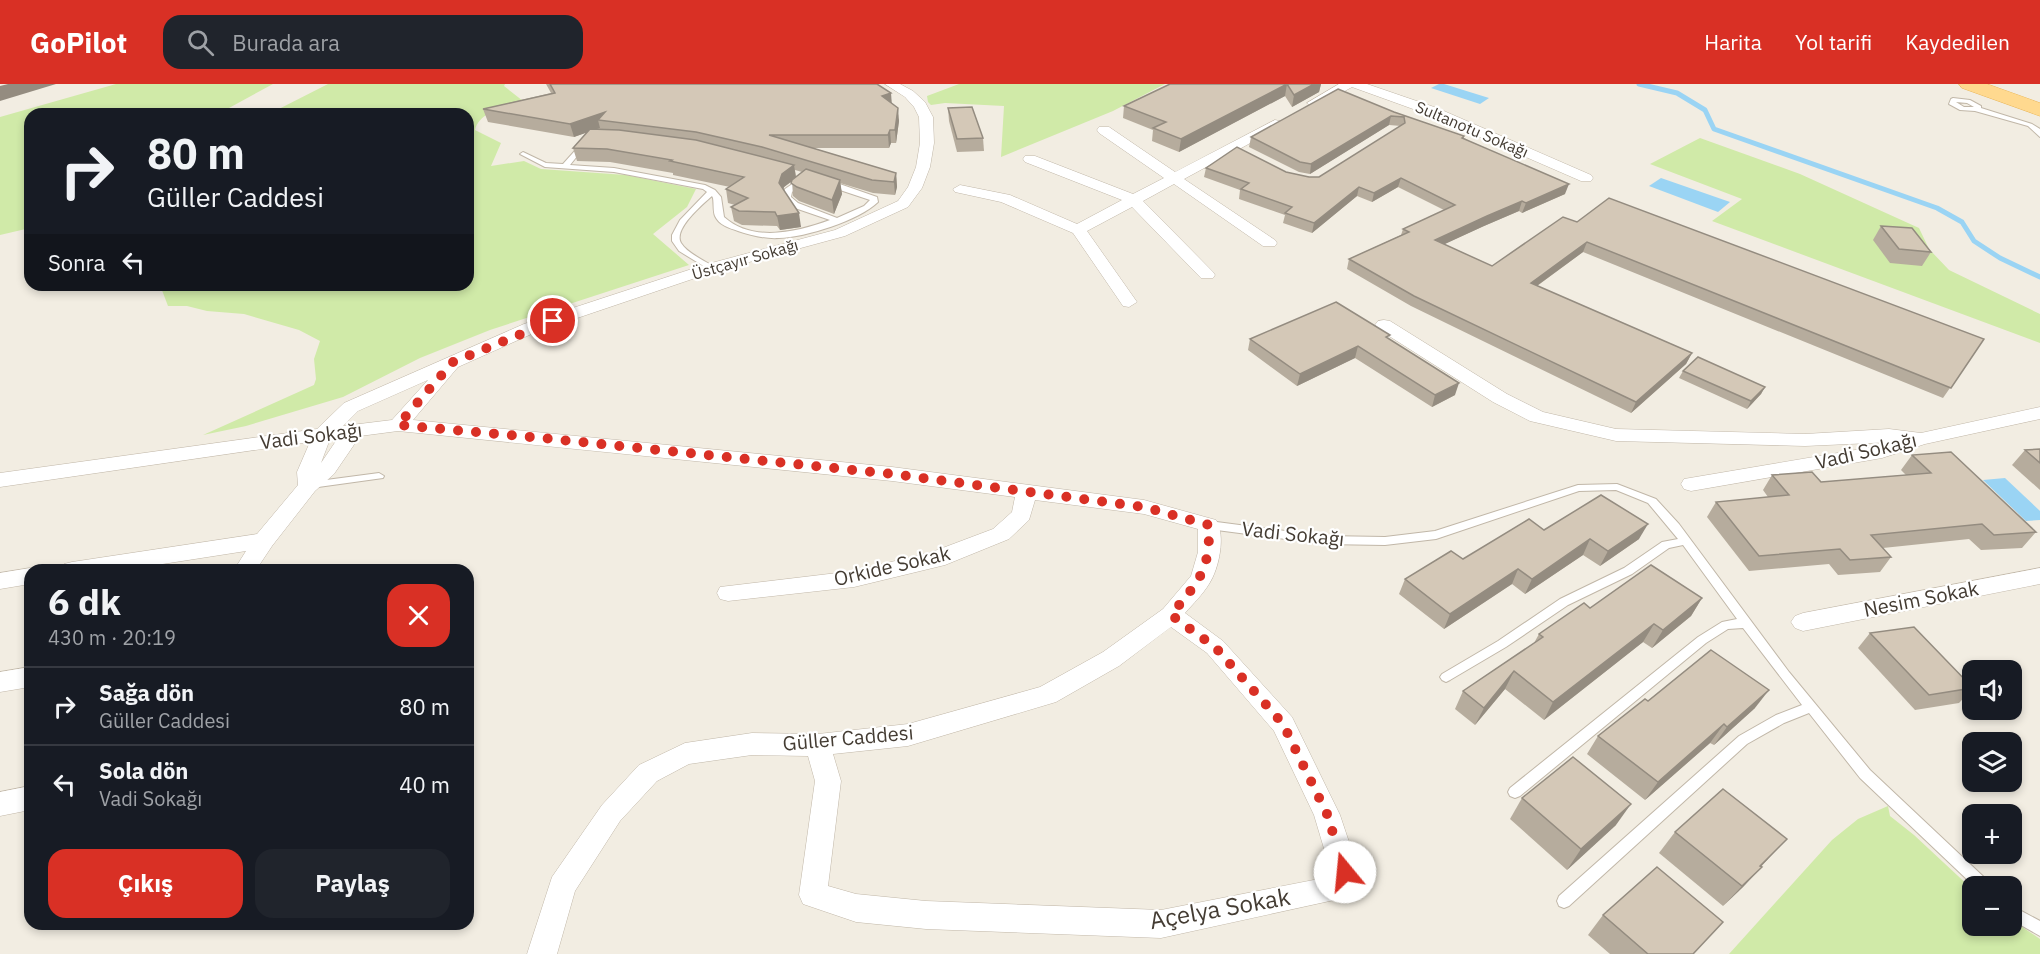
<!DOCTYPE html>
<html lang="tr">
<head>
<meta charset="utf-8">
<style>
  :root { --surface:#171b24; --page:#20242c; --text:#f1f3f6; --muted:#9ea1a6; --line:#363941; --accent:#d93025 }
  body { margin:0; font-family:"IBM Plex Sans",sans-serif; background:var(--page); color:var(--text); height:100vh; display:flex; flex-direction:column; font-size:22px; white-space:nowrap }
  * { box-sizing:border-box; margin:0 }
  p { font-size:20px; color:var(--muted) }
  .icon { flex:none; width:33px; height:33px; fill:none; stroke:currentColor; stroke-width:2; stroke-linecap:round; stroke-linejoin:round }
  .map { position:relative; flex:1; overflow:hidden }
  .side { position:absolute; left:24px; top:480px; width:450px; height:366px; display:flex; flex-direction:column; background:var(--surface); border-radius:18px; box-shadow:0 3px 9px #0003 }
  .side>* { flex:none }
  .banner { position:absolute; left:24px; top:24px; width:450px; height:183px; border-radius:18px; box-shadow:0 3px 9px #0003; background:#171b24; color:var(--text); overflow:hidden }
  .controls { position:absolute; left:1962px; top:576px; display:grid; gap:12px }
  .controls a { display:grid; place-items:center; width:60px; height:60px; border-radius:12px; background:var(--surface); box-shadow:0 3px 9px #0003; font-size:30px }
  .pin { position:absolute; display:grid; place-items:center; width:51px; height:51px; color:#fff; margin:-26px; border:3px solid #fff; border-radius:50%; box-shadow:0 2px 6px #0007 }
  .me { position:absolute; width:66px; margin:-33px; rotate:343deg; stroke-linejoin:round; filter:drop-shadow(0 0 4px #0008) }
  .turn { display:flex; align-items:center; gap:21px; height:126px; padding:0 24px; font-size:27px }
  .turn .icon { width:78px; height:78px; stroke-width:2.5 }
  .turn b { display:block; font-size:42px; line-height:51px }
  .then { display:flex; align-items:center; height:57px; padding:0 24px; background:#0003; gap:12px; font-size:22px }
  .round { display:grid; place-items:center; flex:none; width:63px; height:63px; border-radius:18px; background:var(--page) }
  .head { display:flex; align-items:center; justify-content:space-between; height:102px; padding:0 24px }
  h1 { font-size:36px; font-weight:800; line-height:45px }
  .cta { display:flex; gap:12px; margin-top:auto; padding:12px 24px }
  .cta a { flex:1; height:69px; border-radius:18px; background:var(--accent); color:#fff; font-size:24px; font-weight:800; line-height:69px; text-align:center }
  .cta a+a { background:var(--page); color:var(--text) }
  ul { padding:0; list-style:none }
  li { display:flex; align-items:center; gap:18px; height:78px; padding:0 24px; border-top:2px solid var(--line) }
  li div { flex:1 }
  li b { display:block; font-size:22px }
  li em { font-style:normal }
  header { display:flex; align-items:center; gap:36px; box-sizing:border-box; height:84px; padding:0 30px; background:var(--accent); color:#fff }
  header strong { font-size:28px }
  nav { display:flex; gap:33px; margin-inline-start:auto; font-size:21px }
  .search { width:420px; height:54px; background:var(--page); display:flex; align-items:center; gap:15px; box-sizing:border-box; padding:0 21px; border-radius:18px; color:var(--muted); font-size:22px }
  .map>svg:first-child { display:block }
  .green { fill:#d0eaa8 }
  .water { fill:#9ad4f4 }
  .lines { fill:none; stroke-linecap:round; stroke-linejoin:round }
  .stream { stroke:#9ad4f4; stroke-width:5 }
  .lane-casing { stroke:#c1b7a8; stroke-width:2 }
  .street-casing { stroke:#c1b7a8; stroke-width:1 }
  .primary-casing { stroke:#eab759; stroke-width:1 }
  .lane { fill:#fff; fill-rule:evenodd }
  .street { fill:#fff; fill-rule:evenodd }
  .primary { fill:#ffd98f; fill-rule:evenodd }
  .wall { fill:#b6ac9d; fill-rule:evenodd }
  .shaded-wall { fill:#948c80 }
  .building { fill:#d4c8b7; stroke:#948c80; stroke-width:1.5 }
  .route { stroke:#d93025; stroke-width:10; stroke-dasharray:0 18 }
  .labels { text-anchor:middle; stroke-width:4.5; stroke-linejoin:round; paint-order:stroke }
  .far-street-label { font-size:16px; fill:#443c33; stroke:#fff }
  .street-label { font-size:20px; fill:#443c33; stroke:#fff }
  .near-street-label { font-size:24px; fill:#443c33; stroke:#fff }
</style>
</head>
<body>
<header>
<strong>GoPilot</strong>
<div class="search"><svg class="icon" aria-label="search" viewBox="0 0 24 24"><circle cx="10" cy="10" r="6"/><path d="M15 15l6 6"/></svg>Burada ara</div>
<nav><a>Harita</a><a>Yol tarifi</a><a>Kaydedilen</a></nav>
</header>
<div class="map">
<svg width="2040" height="870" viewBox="0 0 2040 870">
  <rect width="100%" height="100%" fill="#f2ede2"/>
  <!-- green -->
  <g class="green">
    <polygon points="116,0 273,0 218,30 30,30 30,144 0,151 0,33"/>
    <path d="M328,0h177l-1,2 19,15c-17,6 -43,10 -48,29l26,13 -10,23 33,-5 17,8 85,6 70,14 -9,18 -34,27 36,31 -199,65 -70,28 -77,39 -97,29 -43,9 111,-50 2,-6 -2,-20 6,-18 -21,-11 -55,-16 -37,-3 -20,-5h-19l-8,-21h308v-171h-199z"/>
    <polygon points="959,0 1165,0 1113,27 1001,73 1004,22 945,19 931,21 928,18 927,12"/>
    <polygon points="1700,54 1800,90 1919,144 1929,165 1949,186 2040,230 2040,259 1712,137 1742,115 1650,80"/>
    <polygon points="1888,722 1890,732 1914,751 1972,805 1972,842 2012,842 2012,836 2040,855 2040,870 1729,870 1832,756 1858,735"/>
  </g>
  <!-- water -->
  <g class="water">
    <polygon points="1439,0 1444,0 1489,14 1480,20 1431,4"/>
    <polygon points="1661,94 1730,118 1718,128 1649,102"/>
    <polygon points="2005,394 2040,427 2040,436 2026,437 1983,396"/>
  </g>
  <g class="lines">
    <!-- stream -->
    <polyline class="stream" points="1639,0 1677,9 1705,26 1714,45 1937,124 1962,138 1974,157 2000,174 2040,193"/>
    <defs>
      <g id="lane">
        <path d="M1953,14l17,2 11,6v2l51,16 8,5v8l-12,-11 -53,-15 -15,-1 -11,-6 2,-5zM1956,18l11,1 7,4h-10z"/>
        <path d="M581,60l5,1 -16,20 44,3 91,17 10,5 6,7 3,20c29,26 73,15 106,3l-38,-13 -9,-10 2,-8 16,-11 4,2 -13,12 -1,5 7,6 39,15 27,-12 6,-6 -45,-15v-4h6l46,16 1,5c-20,19 -72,35 -99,36 -14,1 -29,-3 -41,-7 -9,-3 -19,-6 -23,-15 -2,-5 -1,-12 -2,-18l-1,-2c-10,9 -39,33 -31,47 6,10 22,17 32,23v4h-3l-31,-19 -7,-10v-6l8,-15 27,-28 -4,-3 -89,-17 -69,-5 -25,-13 3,-2 23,11 17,1z"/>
        <polygon points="379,389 384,392 383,394 311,404 306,401 311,398"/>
        <polygon points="1617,400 1656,415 1679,440 1789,588 1870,686 1988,797 1990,802 1974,802 1860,694 1809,629 1784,639 1747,660 1569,822 1564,824 1559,822 1557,817 1559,812 1739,652 1776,631 1802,621 1743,544 1728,545 1706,559 1520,712 1515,714 1510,712 1508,708 1510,704 1698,553 1722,538 1737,535 1683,461 1669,464 1632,490 1568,521 1506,563 1450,596 1446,598 1442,596 1440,593 1442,590 1498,557 1560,515 1624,484 1662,458 1678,455 1648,419 1616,406 1579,407 1436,455 1385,461 1324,460 1209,445 1204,441 1209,437 1324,452 1385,453 1435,447 1578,401"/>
        <polygon points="2012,822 2040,837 2040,852 2012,836"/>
      </g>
      <g id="street">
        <path d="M885,0h15l13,7 12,11 8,15 1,26 -4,24 -8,21 -14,19 -63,29 -129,35 -180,61 -78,35 -45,53 479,47 252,33 72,20c10,15 3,49 -7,64 -6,10 -16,20 -24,29l38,28 69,76 48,98 19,57 -11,25 -187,41 -235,-9 -70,-7 -53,-18 -4,-9 16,-114 -7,-25 -56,-1 -63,9 -32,17 -37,40 -45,70 -18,63h-30l25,-77 50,-72 37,-40 46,-22 67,-10 66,1 90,-10 132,-37 63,-35 60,-43 28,-33 7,-24v-23l-54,-15 -109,-14 -6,20 -20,19 -64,26 -91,22 -126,14 -8,-2 -3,-6 3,-6 134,-16 78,-19 61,-23 19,-17 3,-15 -123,-16 -494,-50 -38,5 -26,38 -19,17 -43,55 -16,24h-22l12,-19 -122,19h-63l3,-6 8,-2 185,-28 41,-49 -1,-13 13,-30 -310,45v-14l317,-44 27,-26 180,-79 180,-59 131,-35 63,-29 10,-14 8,-20 4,-24 -1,-26 -5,-10 -9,-10zM428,296l-36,40 -49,6 15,-15zM338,354l-17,25 9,-24zM1171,543l36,26 67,78 40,84 17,57 -2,5 -168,33 -235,-9 -70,-7 -28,-8 13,-105 -8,-27 75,-8 148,-44 63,-36z"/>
        <polygon points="1339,0 1367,0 1437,24 1591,91 1593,94 1591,97 1581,97 1427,30 1352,3 1318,22 1313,23 1307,19"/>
        <polygon points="1275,36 1280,37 1282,40 1280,43 1184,95 1275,156 1277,159 1275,162 1263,162 1174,100 1143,117 1213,188 1215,191 1213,194 1201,194 1132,123 1087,147 1137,218 1129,223 1123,222 1073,149 1001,118 955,108 953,105 960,101 1010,111 1077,140 1122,116 1025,78 1023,75 1025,72 1035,72 1133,110 1164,94 1099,49 1097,46 1099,43 1109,43 1175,88"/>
        <polygon points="1384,236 1390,237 1507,310 1543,328 1616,345 1805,350 1889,345 1921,349 2040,323 2040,335 1925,360 1882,374 1691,407 1684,405 1681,400 1684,395 1879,362 1893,358 1805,362 1616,357 1530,337 1493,318 1378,245 1375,241 1378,237"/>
        <polygon points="30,484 37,486 30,486 30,500 0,505 0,489"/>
        <polygon points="2040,484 2040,500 1803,547 1795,544 1791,538 1795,532 1803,529"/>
        <polygon points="30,583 30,603 0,608 0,588"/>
        <polygon points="30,702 30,726 0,732 0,708"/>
      </g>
      <polygon id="primary" points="1959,0 1987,0 2040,19 2040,32 1962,4"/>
    </defs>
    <!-- lane casing -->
    <use href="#lane" class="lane-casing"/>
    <!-- street casing -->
    <use href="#street" class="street-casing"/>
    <!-- primary casing -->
    <use href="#primary" class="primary-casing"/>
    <!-- lane -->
    <use href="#lane" class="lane"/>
    <!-- street -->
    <use href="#street" class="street"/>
    <!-- primary -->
    <use href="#primary" class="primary"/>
  </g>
  <!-- wall -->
  <g class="wall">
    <path d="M546,0h331l14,19 8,18 -3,22h-5l-2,5h-76l83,25 1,14 -2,8 -22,-2 -33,-10 2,11 -8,20 -35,-13 -6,-5 -1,-15 -8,6 -1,2 18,38 -21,3 -3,-4 -35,-1 -8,-4 -3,-14 4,-2 -7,-2 -2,-14 4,-2 -57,-12v-2l-63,-11 -33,-1 -4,-13 14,-16 -13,5 -86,-15 -5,-13 68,-16zM795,86l7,2 -6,5z"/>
    <polygon points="1170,0 1321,0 1319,8 1292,23 1285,12 1179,68 1152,57 1153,46 1123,34 1124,22"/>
    <polygon points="948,24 983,54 984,67 957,68 949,37"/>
    <polygon points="1394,28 1464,52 1464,54 1565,110 1522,129 1519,127 1484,142 1444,160 1492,182 1577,138 1984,255 1943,314 1583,168 1537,202 1692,269 1686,280 1631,329 1411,222 1347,185 1349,175 1401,151 1403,145 1444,126 1398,103 1372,118 1357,112 1312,149 1283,139 1285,131 1239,115 1240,106 1204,93 1206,84 1286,88 1309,93 1319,93 1401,42 1389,41 1310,90 1299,88 1249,63 1251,53"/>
    <polygon points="1881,142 1931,168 1922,182 1890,179 1873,156"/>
    <polygon points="1250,255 1389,255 1455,311 1432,323 1355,274 1297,302 1248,266"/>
    <polygon points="1683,287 1765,303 1761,310 1747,325 1679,294"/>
    <polygon points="2040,365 2040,406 2012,381 2025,366"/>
    <polygon points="1912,371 2036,448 2022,464 1981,466 1969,455 1883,464 1891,473 1880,488 1838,491 1829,480 1749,487 1707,433 1716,418 1768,413 1763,406 1772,391 1821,398 1906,391 1901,386"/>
    <polygon points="1544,446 1639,455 1600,482 1583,471 1525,510 1512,500 1444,545 1399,510 1405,495 1463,475"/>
    <polygon points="1702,514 1691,532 1652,564 1643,558 1544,636 1505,605 1475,641 1455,625 1463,607 1534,559 1539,550 1590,524"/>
    <polygon points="1870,549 1972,603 1972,605 1959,619 1915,626 1858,564"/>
    <polygon points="1648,617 1755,624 1714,661 1710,659 1645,716 1587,670 1598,652"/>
    <polygon points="1522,714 1616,741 1567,786 1510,735"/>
    <polygon points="1675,748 1768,775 1743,803 1723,822 1659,769"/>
    <polygon points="1603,831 1693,870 1610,870 1588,851"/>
  </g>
  <!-- shaded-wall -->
  <g class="shaded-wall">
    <polygon points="8,0 56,0 0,17 0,2"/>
    <polygon points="1287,0 1285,12 1179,68 1181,55"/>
    <polygon points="1314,0 1321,0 1319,8 1292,23 1294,11"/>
    <polygon points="891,9 892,22 882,12"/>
    <polygon points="898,24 899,37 896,59 895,46"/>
    <polygon points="605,28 598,36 600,44 574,53 570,40"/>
    <polygon points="1391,32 1389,41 1310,90 1311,80"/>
    <polygon points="890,46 891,59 889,64 888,51"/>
    <polygon points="794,81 796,94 784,103 781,112 779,99 782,90"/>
    <polygon points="896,89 897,103 895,111 894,98"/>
    <polygon points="1401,94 1398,103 1372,118 1374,109"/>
    <polygon points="840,96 842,110 834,130 832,116"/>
    <polygon points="1569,100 1565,110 1522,129 1526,119"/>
    <polygon points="1359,103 1357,112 1312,149 1314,139"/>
    <polygon points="1522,117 1519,127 1484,142 1432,166 1435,156 1487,132"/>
    <polygon points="799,129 801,143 780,146 777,132"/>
    <polygon points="1587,158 1583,168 1527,209 1531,199"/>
    <polygon points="1358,262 1355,274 1297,302 1300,290"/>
    <polygon points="1692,269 1686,280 1631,329 1636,318"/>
    <polygon points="1459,299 1455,311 1432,323 1435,311"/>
    <polygon points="1765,303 1761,310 1747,325 1751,317"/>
    <polygon points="1648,440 1639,455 1600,482 1608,467"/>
    <polygon points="1590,455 1583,471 1525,510 1532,495"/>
    <polygon points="1518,485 1512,500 1444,545 1450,530"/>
    <polygon points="1702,514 1691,532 1652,564 1663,546"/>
    <polygon points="1654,540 1643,558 1544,636 1553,618"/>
    <polygon points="1514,587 1505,605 1475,641 1484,624"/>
    <polygon points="1769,606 1755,624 1714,661 1727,643"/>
    <polygon points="1724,640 1710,659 1645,716 1658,698"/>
    <polygon points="1631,720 1616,741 1567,786 1581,765"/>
    <polygon points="1787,755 1768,775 1741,802 1760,782"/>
    <polygon points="1762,783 1743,803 1723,822 1742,802"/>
  </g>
  <!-- building -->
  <g class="building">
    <polygon points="550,0 877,0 891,9 882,12 898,24 895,46 890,46 888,51 769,51 896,89 894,98 872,96 762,63 696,48 598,36 605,28 570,40 483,25 555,9"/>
    <polygon points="1170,0 1314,0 1294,11 1287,0 1181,55 1153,44 1166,38 1124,22"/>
    <polygon points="1338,5 1394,28 1464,52 1462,54 1569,100 1526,119 1522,117 1487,132 1435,156 1492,182 1563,133 1577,138 1609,114 1984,255 1951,304 1587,158 1531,199 1692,269 1636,318 1414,212 1349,175 1409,148 1403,145 1455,121 1401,94 1374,109 1359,103 1314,139 1285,129 1292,123 1241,105 1249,99 1206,84 1237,63 1286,88 1309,93 1319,93 1405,39 1404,33 1391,32 1311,80 1300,78 1251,53"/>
    <polygon points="972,23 983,54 957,55 948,24"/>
    <polygon points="590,45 619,46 696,56 794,81 782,90 779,99 799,129 777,132 775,128 739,127 731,123 748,114 726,105 744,93 670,77 672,76 607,65 573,64"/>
    <polygon points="806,85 840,96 832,116 797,103 791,99 792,96"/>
    <polygon points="1881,142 1912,144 1931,168 1899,165"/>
    <polygon points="1336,218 1390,251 1386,253 1459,299 1435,311 1358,262 1300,290 1250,255"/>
    <polygon points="1698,273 1765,303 1751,317 1683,287"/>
    <polygon points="2040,365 2040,379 2025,366"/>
    <polygon points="1951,368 2036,448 1994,451 1982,440 1871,451 1891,473 1850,476 1840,465 1759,472 1716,418 1789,411 1772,391 1812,388 1821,398 1931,389 1912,371"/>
    <polygon points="1601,411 1648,440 1608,467 1590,455 1532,495 1518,485 1450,530 1405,495 1451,467 1463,475 1529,435 1544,446"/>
    <polygon points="1651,481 1702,514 1663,546 1654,540 1553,618 1514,587 1484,624 1463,607 1543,553 1539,550 1584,519 1590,524"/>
    <polygon points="1914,543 1972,603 1972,604 1929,611 1870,549"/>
    <polygon points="1711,566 1769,606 1727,643 1724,640 1658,698 1598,652 1645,615 1648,617"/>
    <polygon points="1573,673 1631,720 1581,765 1522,714"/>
    <polygon points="1723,705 1787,755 1760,782 1762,783 1742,802 1675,748"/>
    <polygon points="1657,783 1723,838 1693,870 1648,870 1603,831"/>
  </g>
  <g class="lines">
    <!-- route -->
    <path class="route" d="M553,237l-100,41 -55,63 144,13 350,36 252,33 65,18c1,47 -10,55 -38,90l44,32 68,77 44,90 18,58"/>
  </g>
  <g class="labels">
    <!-- far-street labels -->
    <g class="far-street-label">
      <text transform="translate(1472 45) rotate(23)" y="6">Sultanotu Sokağı</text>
      <text transform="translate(745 175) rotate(-16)" y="6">Üstçayır Sokağı</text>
    </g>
    <!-- street labels -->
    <g class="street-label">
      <text transform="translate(311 352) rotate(-7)" y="7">Vadi Sokağı</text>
      <text transform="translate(1866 367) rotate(-13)" y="7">Vadi Sokağı</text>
      <text transform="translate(1293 450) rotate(6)" y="7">Vadi Sokağı</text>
      <text transform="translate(892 482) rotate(-13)" y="7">Orkide Sokak</text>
      <text transform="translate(1921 515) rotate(-11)" y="7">Nesim Sokak</text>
      <text transform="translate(848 654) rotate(-5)" y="7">Güller Caddesi</text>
    </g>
    <!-- near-street labels -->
    <g class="near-street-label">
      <text transform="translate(1220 825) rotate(-10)" y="8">Açelya Sokak</text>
    </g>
  </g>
</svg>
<div class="controls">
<a><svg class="icon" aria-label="sound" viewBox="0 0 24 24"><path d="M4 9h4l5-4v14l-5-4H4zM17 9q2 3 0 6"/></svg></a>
<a><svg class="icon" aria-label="layers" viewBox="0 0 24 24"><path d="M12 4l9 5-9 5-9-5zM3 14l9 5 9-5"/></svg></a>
<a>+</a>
<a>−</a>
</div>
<div class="pin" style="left:553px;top:237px;background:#d93025"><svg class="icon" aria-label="arrive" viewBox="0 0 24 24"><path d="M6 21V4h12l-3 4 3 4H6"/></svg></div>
<svg class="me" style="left:1345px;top:788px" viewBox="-20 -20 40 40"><circle r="19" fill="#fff"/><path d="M0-13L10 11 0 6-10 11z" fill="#d93025"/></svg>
<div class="banner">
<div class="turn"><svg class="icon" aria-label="right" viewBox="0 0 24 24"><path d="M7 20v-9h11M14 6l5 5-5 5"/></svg><div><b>80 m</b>Güller Caddesi</div></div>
<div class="then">Sonra<svg class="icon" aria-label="left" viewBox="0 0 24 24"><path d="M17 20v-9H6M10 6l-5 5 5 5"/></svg></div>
</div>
<section class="side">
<div class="head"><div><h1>6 dk</h1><p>430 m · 20:19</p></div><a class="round" style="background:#d93025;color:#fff"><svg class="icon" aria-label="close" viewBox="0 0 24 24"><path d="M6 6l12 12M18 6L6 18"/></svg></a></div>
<ul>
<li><svg class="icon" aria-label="right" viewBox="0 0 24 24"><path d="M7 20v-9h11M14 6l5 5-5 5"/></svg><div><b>Sağa dön</b><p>Güller Caddesi</p></div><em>80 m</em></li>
<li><svg class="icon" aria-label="left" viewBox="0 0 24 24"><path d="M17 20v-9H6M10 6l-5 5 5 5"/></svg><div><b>Sola dön</b><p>Vadi Sokağı</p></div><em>40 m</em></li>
</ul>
<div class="cta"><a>Çıkış</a><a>Paylaş</a></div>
</section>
</div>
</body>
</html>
